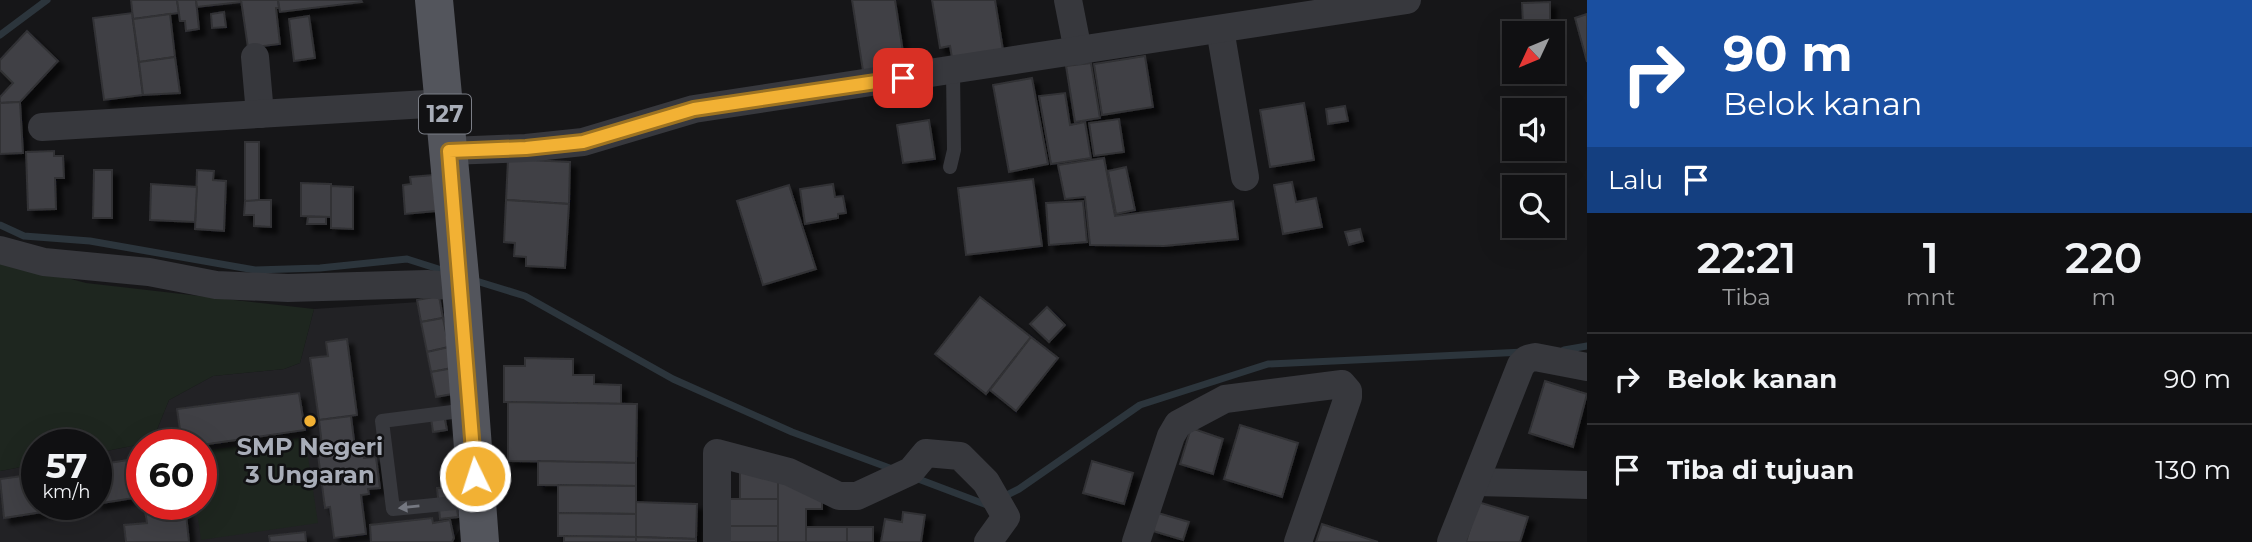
<!DOCTYPE html>
<html lang="id">
<head>
<meta charset="utf-8">
<style>
  :root { --surface:#101012; --page:#19191b; --text:#f1f3f6; --muted:#9c9d9f; --line:#303032 }
  body { margin:0; font-family:Montserrat,sans-serif; background:var(--page); color:var(--text); height:100vh; display:flex; flex-direction:column; font-size:26px; white-space:nowrap }
  * { box-sizing:border-box; margin:0 }
  p { font-size:23px; color:var(--muted) }
  .icon { flex:none; width:38px; height:38px; fill:none; stroke:currentColor; stroke-width:2; stroke-linecap:round; stroke-linejoin:round }
  .map { position:relative; flex:1; overflow:hidden }
  .side { display:flex; flex-direction:column; background:var(--surface); width:665px }
  .side>* { flex:none }
  .hud { background:#1a4fa0; color:#fff; overflow:hidden }
  .needle { width:46px; rotate:226deg }
  .fabs { position:absolute; left:1502px; top:21px; display:grid; gap:14px }
  .fabs a { display:grid; place-items:center; width:63px; height:63px; border-radius:0px; background:var(--surface); box-shadow:0 7px 28px #0002,0 0 0 2px var(--line); font-size:35px }
  .speed { position:absolute; left:21px; top:429px; display:flex; gap:14px; font-size:35px; font-weight:700; text-align:center }
  .speed>* { display:grid; place-content:center; width:91px; height:91px; border-radius:50%; background:var(--surface); box-shadow:0 7px 28px #0002,0 0 0 2px var(--line); line-height:1 }
  .speed small { font-size:18px; font-weight:400 }
  .speed .limit { border:10px solid #d22; background:#fff; color:#111 }
  .pin { position:absolute; display:grid; place-items:center; width:60px; height:60px; color:#fff; margin:-30px; border-radius:14px; box-shadow:0 4px 10px #0006 }
  .me { position:absolute; width:77px; margin:-38px; rotate:356deg; stroke-linejoin:round; filter:drop-shadow(0 0 5px #0008) }
  .turn { display:flex; align-items:center; gap:24px; height:147px; padding:0 21px; font-size:32px }
  .turn .icon { width:91px; height:91px; stroke-width:2.5 }
  .turn b { display:block; font-size:49px; line-height:60px }
  .then { display:flex; align-items:center; height:66px; padding:0 21px; background:#0003; gap:14px; font-size:26px }
  .eta { display:flex; justify-content:space-evenly; align-items:center; height:119px; text-align:center }
  .eta b { font-size:42px; font-weight:600; line-height:49px }
  ul { padding:0; list-style:none }
  li { display:flex; align-items:center; gap:21px; height:91px; padding:0 21px; border-top:2px solid var(--line) }
  li div { flex:1 }
  li b { display:block; font-size:26px }
  li em { font-style:normal }
  main { display:flex; flex:1; min-height:0 }
  .map>svg:first-child { display:block }
  .built { fill:#222225; fill-rule:evenodd }
  .green { fill:#1e261f }
  .lines { fill:none; stroke-linecap:round; stroke-linejoin:round }
  .stream { stroke:#2c353c; stroke-width:7 }
  .building { fill:#404145; stroke:#303034; stroke-width:2; filter:url(#shadow) }
  .service { stroke:#37383d; stroke-width:14 }
  .minor { stroke:#37383d; stroke-width:28 }
  .primary { stroke:#53555c; stroke-width:38 }
  .oneway { fill:#757881 }
  .route-casing { stroke:#9d7322; stroke-width:18 }
  .route { stroke:#f2b134; stroke-width:12 }
  .poi-dot { fill:#f2b134; stroke:#111113; stroke-width:2.5 }
  .labels { text-anchor:middle; stroke-width:5; stroke-linejoin:round; paint-order:stroke }
  .shield { fill:#111113; stroke:#7b7e86; stroke-width:2 }
  .shield-label { font-size:23px; font-weight:bold; fill:#a8adb8 }
  .poi-label { font-size:24px; font-weight:bold; fill:#a8adb8; stroke:#111113 }
</style>
</head>
<body>
<main>
<div class="map">
<svg width="1587" height="542" viewBox="0 0 1587 542">
  <defs>
    <filter id="shadow"><feDropShadow dx="6" dy="6" stdDeviation="2" flood-color="#0009"/></filter>
  </defs>
  <rect width="100%" height="100%" fill="#161618"/>
  <!-- built -->
  <path class="built" d="M449,300l20,215 -17,27h-452v-71l37,-7v40h59v-51l56,-11 17,-42 44,-24 71,-7 16,-6 14,-54zM142,444h59v60h-59z"/>
  <!-- green -->
  <g class="green">
    <polygon points="0,260 86,283 314,309 300,363 284,369 213,376 169,400 152,442 96,453 96,444 37,444 37,464 0,471"/>
    <polygon points="305,437 318,523 201,540 196,504 201,504 201,451"/>
  </g>
  <g class="lines">
    <!-- stream -->
    <g class="stream">
      <polyline points="0,35 47,0"/>
      <polyline points="0,225 24,236 90,241 255,270 320,268 407,259 448,272"/>
      <polyline points="473,280 525,296 673,379 792,432 895,470"/>
      <polyline points="1564,350 1587,346"/>
      <polyline points="913,477 987,505 990,503"/>
      <polyline points="1001,498 1019,489 1140,405 1268,364 1524,352"/>
    </g>
  </g>
  <!-- building -->
  <g class="building">
    <polygon points="131,0 177,0 179,13 133,19"/>
    <polygon points="177,0 196,0 199,29 186,31 185,21 180,21"/>
    <polygon points="196,0 241,0 242,2 197,7"/>
    <polygon points="241,0 278,0 279,8 276,8 280,44 248,48"/>
    <polygon points="278,0 361,0 362,2 280,12"/>
    <polygon points="852,0 895,0 905,65 863,71"/>
    <polygon points="932,0 995,0 1003,50 952,58 950,46 940,48"/>
    <polygon points="1550,2 1550,24 1523,25 1522,3"/>
    <polygon points="224,12 226,27 212,28 211,14"/>
    <polygon points="132,13 143,95 104,100 93,18"/>
    <polygon points="170,14 175,57 139,62 133,19"/>
    <polygon points="1587,14 1587,62 1575,18"/>
    <polygon points="309,16 315,58 294,61 289,19"/>
    <polygon points="27,31 58,61 20,102 0,103 0,97 13,83 0,70 0,60"/>
    <polygon points="1145,56 1153,107 1102,115 1094,64"/>
    <polygon points="175,57 180,93 143,95 139,62"/>
    <polygon points="1091,63 1100,118 1075,122 1066,66"/>
    <polygon points="1032,78 1048,164 1009,172 993,85"/>
    <polygon points="1065,93 1070,125 1085,122 1091,158 1051,164 1039,96"/>
    <polygon points="20,102 23,153 0,154 0,103"/>
    <polygon points="1304,103 1314,160 1270,167 1260,110"/>
    <polygon points="1345,106 1348,121 1328,124 1326,109"/>
    <polygon points="1119,119 1124,152 1094,156 1089,123"/>
    <polygon points="929,120 935,159 903,163 897,125"/>
    <rect x="245" y="142" width="14" height="59"/>
    <polygon points="54,151 54,156 63,156 64,178 55,178 56,209 28,210 26,152"/>
    <polygon points="1104,158 1115,216 1233,201 1238,239 1164,246 1090,245 1085,197 1065,199 1058,165"/>
    <polygon points="508,159 570,162 569,204 506,200"/>
    <polygon points="1126,167 1135,210 1116,214 1108,171"/>
    <polygon points="94,170 112,170 112,218 93,218"/>
    <polygon points="197,170 214,171 213,180 226,181 224,231 195,229"/>
    <polygon points="433,175 436,211 405,214 403,185 411,184 410,177"/>
    <polygon points="1033,179 1042,246 966,255 958,188"/>
    <polygon points="1292,182 1296,202 1316,198 1322,227 1283,234 1274,185"/>
    <polygon points="301,183 331,184 331,217 301,216"/>
    <polygon points="151,184 197,187 195,222 150,220"/>
    <polygon points="833,184 835,197 843,196 846,213 838,214 838,218 805,224 800,189"/>
    <polygon points="789,185 816,269 763,285 737,201"/>
    <polygon points="331,186 353,187 353,229 331,228"/>
    <polygon points="259,200 271,200 271,227 254,226 254,215 244,215 245,201"/>
    <polygon points="506,200 569,204 565,268 526,266 526,257 514,256 515,243 504,242"/>
    <polygon points="1083,201 1087,242 1049,245 1046,203"/>
    <polygon points="308,217 326,217 326,224 307,224"/>
    <polygon points="1360,229 1363,241 1349,245 1345,232"/>
    <polygon points="439,296 443,318 421,322 417,300"/>
    <polygon points="980,297 1031,337 986,394 935,354"/>
    <polygon points="1047,307 1065,325 1049,342 1030,324"/>
    <polygon points="443,318 449,347 427,352 421,322"/>
    <polygon points="1031,337 1058,358 1016,411 990,390"/>
    <polygon points="347,339 357,415 319,420 310,358 328,356 326,342"/>
    <polygon points="449,347 453,368 431,372 427,352"/>
    <polygon points="525,358 573,359 573,375 594,375 594,384 621,385 621,404 504,402 504,366 525,366"/>
    <polygon points="453,368 458,393 436,397 431,372"/>
    <polygon points="1545,381 1587,394 1573,447 1529,433"/>
    <polygon points="299,393 305,430 201,445 182,444 177,409"/>
    <polygon points="508,402 637,404 636,463 508,461"/>
    <polygon points="443,409 447,430 433,432 430,411"/>
    <polygon points="351,416 356,456 363,455 364,458 376,457 380,488 368,489 369,494 361,495 366,534 334,538 330,507 325,508 318,455 323,454 319,420"/>
    <polygon points="1240,425 1298,443 1282,497 1224,479"/>
    <polygon points="1191,428 1223,439 1213,474 1180,464"/>
    <polygon points="128,460 134,498 96,504 96,465"/>
    <polygon points="538,461 636,463 636,486 538,485"/>
    <polygon points="1092,461 1133,473 1124,504 1083,493"/>
    <rect x="740" y="472" width="38" height="27"/>
    <polygon points="37,474 37,504 94,504 4,518 0,479"/>
    <polygon points="778,477 822,493 822,509 806,509 806,542 778,542"/>
    <polygon points="558,485 636,486 636,514 558,513"/>
    <polygon points="455,487 458,517 440,519 437,488"/>
    <polygon points="728,499 778,499 778,526 727,526"/>
    <polygon points="636,502 697,504 696,539 636,537"/>
    <polygon points="1478,502 1528,517 1520,542 1466,542"/>
    <polygon points="144,504 185,504 189,542 126,542 124,525 147,523"/>
    <polygon points="903,512 925,515 921,542 881,542 885,519 902,522"/>
    <polygon points="558,513 636,514 636,537 558,536"/>
    <polygon points="1158,513 1189,522 1183,540 1153,531"/>
    <polygon points="432,518 433,523 450,520 454,538 452,542 371,542 370,525"/>
    <polygon points="1322,524 1378,542 1316,542"/>
    <rect x="727" y="526" width="51" height="16"/>
    <rect x="806" y="527" width="41" height="15"/>
    <rect x="847" y="527" width="26" height="15"/>
    <polygon points="305,532 306,542 270,542 269,536"/>
    <polygon points="564,536 636,537 636,542 564,542"/>
    <polygon points="636,537 696,539 696,542 636,542"/>
  </g>
  <g class="lines">
    <!-- service -->
    <g class="service">
      <polyline points="950,167 954,150 953,71"/>
      <polyline points="468,410 382,421 393,509 476,501"/>
    </g>
    <!-- minor -->
    <g class="minor">
      <polyline points="1068,0 1078,51"/>
      <polyline points="1220,29 1245,177"/>
      <polyline points="255,57 260,114"/>
      <polyline points="42,127 444,103"/>
      <polyline points="449,151 526,148 583,142 694,109 1407,0"/>
      <polyline points="0,250 44,262 149,272 216,285 288,288 427,284 461,287"/>
      <polyline points="1476,482 1587,485"/>
      <polyline points="717,542 717,453 789,472 839,496 857,496 911,471 926,453 960,456 986,482 1006,517 988,542"/>
      <polyline points="1136,542 1171,436 1178,424 1225,399 1342,384 1348,391 1348,397 1298,542"/>
      <polyline points="1451,542 1521,365 1527,359 1535,357 1587,367"/>
    </g>
    <!-- primary -->
    <polyline class="primary" points="434,0 461,287 480,542"/>
  </g>
  <!-- one-way arrows -->
  <defs><path id="oneway-solid" d="M-6-.8H1V-3.2L6.5 0L1 3.2V.8H-6Z" transform="scale(1.75)"/></defs>
  <use class="oneway" href="#oneway-solid" transform="translate(409 507) rotate(174)"/>
  <g class="lines">
    <defs>
      <polyline id="route" points="475,476 449,151 526,148 583,142 694,109 903,78"/>
    </defs>
    <!-- route casing -->
    <use href="#route" class="route-casing"/>
    <!-- route -->
    <use href="#route" class="route"/>
  </g>
  <!-- markers -->
  <circle class="poi-dot" cx="310" cy="421" r="7"/>
  <g class="labels">
    <!-- shield labels -->
    <rect class="shield" x="419" y="94.5" width="52" height="39" rx="5"/>
    <g class="shield-label">
      <text x="445" y="122">127</text>
    </g>
    <!-- poi labels -->
    <g class="poi-label">
      <text x="310" y="455">SMP Negeri<tspan x="310" dy="28">3 Ungaran</tspan></text>
    </g>
  </g>
</svg>
<div class="fabs">
<a><svg class="needle" viewBox="-14 -14 28 28"><path d="M0-13l5 13h-10z" fill="#e53935"/><path d="M0 13l5-13h-10z" fill="#9c9d9f"/></svg></a>
<a><svg class="icon" aria-label="sound" viewBox="0 0 24 24"><path d="M4 9h4l5-4v14l-5-4H4zM17 9q2 3 0 6"/></svg></a>
<a><svg class="icon" aria-label="search" viewBox="0 0 24 24"><circle cx="10" cy="10" r="6"/><path d="M15 15l6 6"/></svg></a>
</div>
<div class="speed"><div>57<small>km/h</small></div><div class="limit">60</div></div>
<div class="pin" style="left:903px;top:78px;background:#d93025"><svg class="icon" aria-label="arrive" viewBox="0 0 24 24"><path d="M6 21V4h12l-3 4 3 4H6"/></svg></div>
<svg class="me" style="left:475px;top:476px" viewBox="-20 -20 40 40"><circle r="17" fill="#f2b134" stroke="#fff" stroke-width="3"/><path d="M0-11L8 9 0 5-8 9z" fill="#fff"/></svg>
</div>
<section class="side">
<div class="hud">
<div class="turn"><svg class="icon" aria-label="right" viewBox="0 0 24 24"><path d="M7 20v-9h11M14 6l5 5-5 5"/></svg><div><b>90 m</b>Belok kanan</div></div>
<div class="then">Lalu<svg class="icon" aria-label="arrive" viewBox="0 0 24 24"><path d="M6 21V4h12l-3 4 3 4H6"/></svg></div>
</div>
<div class="eta">
<div><b>22:21</b><p>Tiba</p></div>
<div><b>1</b><p>mnt</p></div>
<div><b>220</b><p>m</p></div>
</div>
<ul>
<li><svg class="icon" aria-label="right" viewBox="0 0 24 24"><path d="M7 20v-9h11M14 6l5 5-5 5"/></svg><div><b>Belok kanan</b></div><em>90 m</em></li>
<li><svg class="icon" aria-label="arrive" viewBox="0 0 24 24"><path d="M6 21V4h12l-3 4 3 4H6"/></svg><div><b>Tiba di tujuan</b></div><em>130 m</em></li>
</ul>
</section>
</main>
</body>
</html>
